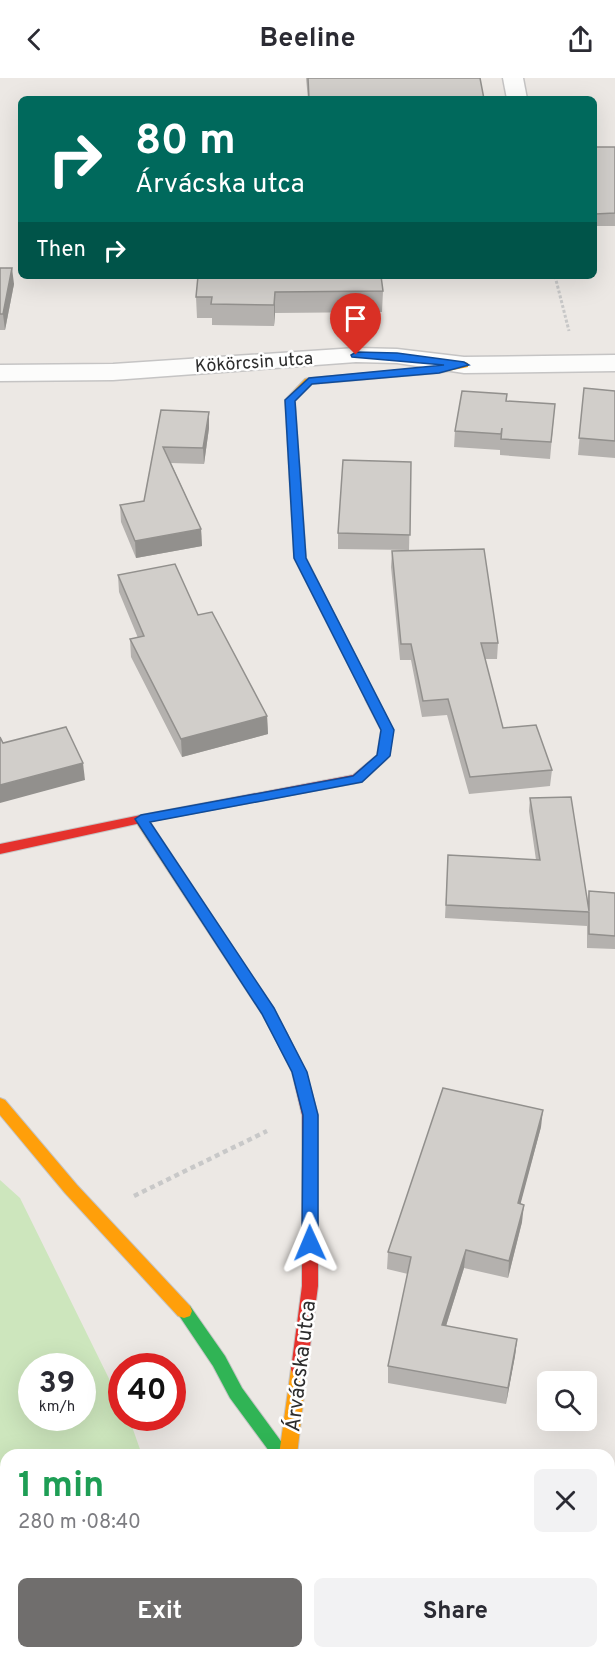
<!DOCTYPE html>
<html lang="en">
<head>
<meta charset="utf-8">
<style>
  :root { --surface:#fff; --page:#f2f2f3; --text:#2b2b33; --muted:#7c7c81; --accent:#706e6d }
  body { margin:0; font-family:Overpass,sans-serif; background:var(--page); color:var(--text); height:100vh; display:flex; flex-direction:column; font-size:22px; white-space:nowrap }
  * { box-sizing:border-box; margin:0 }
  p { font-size:20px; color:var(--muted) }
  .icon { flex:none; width:33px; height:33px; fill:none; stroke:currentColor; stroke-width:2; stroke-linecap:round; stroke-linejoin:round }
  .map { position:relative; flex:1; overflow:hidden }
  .drawer { position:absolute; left:0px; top:1371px; width:615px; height:210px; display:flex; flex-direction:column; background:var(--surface); border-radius:18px 18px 0 0; box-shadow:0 6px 24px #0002 }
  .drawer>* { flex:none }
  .banner { position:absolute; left:18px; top:18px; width:579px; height:183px; border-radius:9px; box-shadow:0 6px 24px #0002; background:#00695c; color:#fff; overflow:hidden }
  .buttons { position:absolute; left:537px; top:1293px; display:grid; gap:12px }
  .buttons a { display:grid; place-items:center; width:60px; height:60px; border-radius:9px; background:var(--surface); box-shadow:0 6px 24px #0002; font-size:30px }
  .speed { position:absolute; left:18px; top:1275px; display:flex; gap:12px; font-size:30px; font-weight:700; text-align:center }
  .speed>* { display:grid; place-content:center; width:78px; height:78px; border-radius:50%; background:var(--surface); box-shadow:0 6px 24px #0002; line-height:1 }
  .speed small { font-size:15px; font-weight:400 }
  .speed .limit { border:9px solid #d22; background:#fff; color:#111 }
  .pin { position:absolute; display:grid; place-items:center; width:51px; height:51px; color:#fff; margin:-62px -26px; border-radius:50% 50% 50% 0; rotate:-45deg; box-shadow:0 0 6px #0007 }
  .pin .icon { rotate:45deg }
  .me { position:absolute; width:66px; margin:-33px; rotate:359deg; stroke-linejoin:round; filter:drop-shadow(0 0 4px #0008) }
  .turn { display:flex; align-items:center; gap:21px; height:126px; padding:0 18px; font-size:27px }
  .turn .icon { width:78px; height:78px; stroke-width:2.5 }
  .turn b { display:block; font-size:42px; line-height:51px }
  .then { display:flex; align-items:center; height:57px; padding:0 18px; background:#0003; gap:12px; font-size:22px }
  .round { display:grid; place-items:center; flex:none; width:63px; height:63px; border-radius:9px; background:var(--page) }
  .headline { display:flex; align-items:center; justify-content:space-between; height:102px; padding:0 18px }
  h1 { font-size:36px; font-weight:700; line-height:45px; color:#1e9e55 }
  .cta { display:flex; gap:12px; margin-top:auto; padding:12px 18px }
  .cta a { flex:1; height:69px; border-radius:9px; background:var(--accent); color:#fff; font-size:24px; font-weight:700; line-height:69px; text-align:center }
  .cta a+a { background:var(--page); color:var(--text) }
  header { display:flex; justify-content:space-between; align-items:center; height:78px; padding:0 18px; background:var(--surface); font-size:27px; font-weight:700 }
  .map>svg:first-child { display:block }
  .green { fill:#cde6bd; fill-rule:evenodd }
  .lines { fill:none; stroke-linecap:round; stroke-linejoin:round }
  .street-casing { stroke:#c5c4c4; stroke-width:3 }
  .fast-casing { stroke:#c5c4c4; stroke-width:2 }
  .slow-casing { stroke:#c5c4c4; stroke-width:2 }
  .jam-casing { stroke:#c5c4c4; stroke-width:2 }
  .path-far1 { stroke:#c8c8c8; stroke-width:3; stroke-dasharray:3 2; stroke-linecap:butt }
  .path { stroke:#c8c8c8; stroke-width:4.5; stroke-dasharray:5 4; stroke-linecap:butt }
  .street { fill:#fcfcfb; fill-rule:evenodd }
  .fast { fill:#30b455; fill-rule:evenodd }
  .slow { fill:#ff9f0a; fill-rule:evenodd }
  .jam { fill:#e5322d; fill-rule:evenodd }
  .wall { fill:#b4b1ae }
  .shaded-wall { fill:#92908d }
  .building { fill:#d1ceca; stroke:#92908d; stroke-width:1.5 }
  .route { fill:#1a73e8; stroke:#114b97; stroke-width:1.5 }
  .labels { text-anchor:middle; stroke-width:5; stroke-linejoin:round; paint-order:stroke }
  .far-street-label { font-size:18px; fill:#2d2d2d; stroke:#fff }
  .street-label { font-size:21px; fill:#2d2d2d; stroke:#fff }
</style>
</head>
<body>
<header><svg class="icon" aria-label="back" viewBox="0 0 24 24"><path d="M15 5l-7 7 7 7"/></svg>Beeline<svg class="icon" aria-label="share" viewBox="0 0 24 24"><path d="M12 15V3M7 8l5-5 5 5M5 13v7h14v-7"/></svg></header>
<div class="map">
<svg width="615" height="1581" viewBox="0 0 615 1581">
  <rect width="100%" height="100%" fill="#ece8e4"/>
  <!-- green -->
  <path class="green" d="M0,1102l20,18 101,205 1,15h7l13,37h-136v198h603v-135l6,2v139h-615zM32,1288h50v52h-50z"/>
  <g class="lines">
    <defs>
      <g id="street">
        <polygon points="503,0 523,0 527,21 507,21"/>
        <polygon points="356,270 397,271 464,279 615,277 615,293 464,295 397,285 356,284 113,302 0,303 0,287 113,286"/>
        <rect x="242" y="1575" width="46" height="6"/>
      </g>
      <polygon id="fast" points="184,1226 190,1228 225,1278 242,1310 291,1377 272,1377 230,1320 213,1288 176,1233 178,1228"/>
      <g id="slow">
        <polygon points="464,284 468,285 468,289 439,295 312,306 295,323 306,480 377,621 371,625 367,624 294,480 285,322 305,301 309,300 439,289"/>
        <polygon points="141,737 146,738 273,929 288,958 286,962 276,962 262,936 134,741"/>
        <polygon points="0,1020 5,1022 77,1107 190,1228 192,1233 190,1238 184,1240 178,1238 65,1115 0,1037"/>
        <polygon points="299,1284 305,1286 307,1291 297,1377 279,1377 291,1291 293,1286"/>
      </g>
      <g id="jam">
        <polygon points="371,617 377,621 393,652 389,679 362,704 141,745 0,776 0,766 141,737 353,697 377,677 381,652 365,621"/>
        <polygon points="281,953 286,954 306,994 318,1037 318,1208 307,1291 305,1296 299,1298 293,1296 291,1291 302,1208 302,1037 292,994 274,958 276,954"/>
      </g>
    </defs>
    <!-- street casing -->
    <use href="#street" class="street-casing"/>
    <!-- fast casing -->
    <use href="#fast" class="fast-casing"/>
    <!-- slow casing -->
    <use href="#slow" class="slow-casing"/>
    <!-- jam casing -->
    <use href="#jam" class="jam-casing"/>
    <!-- path-far1 -->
    <polyline class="path-far1" points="555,198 569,253"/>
    <!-- path -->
    <polyline class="path" points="134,1118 267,1053"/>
    <!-- street -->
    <use href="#street" class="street"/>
    <!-- fast -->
    <use href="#fast" class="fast"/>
    <!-- slow -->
    <use href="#slow" class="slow"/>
    <!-- jam -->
    <use href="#jam" class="jam"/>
  </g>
  <!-- wall -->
  <g class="wall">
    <polygon points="306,0 480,0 484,21 308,21"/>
    <rect x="594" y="69" width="21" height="79"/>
    <polygon points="0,190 14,206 5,252 0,252"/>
    <polygon points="198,198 383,213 382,234 275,235 274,248 212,247 212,240 197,240 196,219"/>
    <polygon points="584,310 615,313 615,380 578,377"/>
    <polygon points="507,323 555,326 550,381 500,377 500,372 454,369 455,353"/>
    <polygon points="161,332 209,350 204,386 171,385 201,451 202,468 136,480 121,444 120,427 144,423"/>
    <polygon points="411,384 409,472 338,471 338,455"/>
    <polygon points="392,473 498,565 497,581 485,581 503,650 552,692 550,708 469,716 447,637 422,639 411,582 400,582 391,489"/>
    <polygon points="118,497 198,537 267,638 268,656 182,679 131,579 130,561 138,560 119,514"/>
    <polygon points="530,720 587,824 589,813 615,815 615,871 587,870 587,848 445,840 448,777 536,782 529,733"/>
    <polygon points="541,1049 520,1126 522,1144 508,1200 464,1190 446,1248 517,1261 515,1278 506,1326 388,1305 388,1288 408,1196 387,1191 388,1174"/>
  </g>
  <!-- shaded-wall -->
  <g class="shaded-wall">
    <polygon points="12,190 14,206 5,252 3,236"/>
    <polygon points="275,214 275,235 274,248 274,227"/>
    <polygon points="209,334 209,350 204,386 203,370"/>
    <polygon points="201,451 202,468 136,480 135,463"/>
    <polygon points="267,638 268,656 182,679 181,661"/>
    <polygon points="83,685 85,702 0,725 0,707"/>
    <polygon points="543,1032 541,1049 516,1143 518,1125"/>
    <polygon points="524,1127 522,1144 508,1200 509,1183"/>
    <polygon points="466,1172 464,1190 441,1264 442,1247"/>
    <polygon points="517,1261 515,1278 506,1326 508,1310"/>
  </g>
  <!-- building -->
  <g class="building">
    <polygon points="308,0 480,0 484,21 309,21"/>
    <polygon points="594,69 615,69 615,135 595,136 594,133"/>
    <polygon points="0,190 12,190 3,236 0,236"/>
    <polygon points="198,198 381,198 383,213 275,214 274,227 211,226 212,219 196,219"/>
    <polygon points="584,310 615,313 615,363 579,360"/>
    <polygon points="462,313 507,316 506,323 555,326 551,364 501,361 502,350 501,356 455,353"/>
    <polygon points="161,332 209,334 203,370 163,369 201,451 135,463 120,427 144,423"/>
    <polygon points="343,382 411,384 410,457 338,455"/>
    <polygon points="484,471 498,565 481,565 503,650 536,647 552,692 470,699 448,621 423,623 411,566 401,566 392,473"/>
    <polygon points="175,486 198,537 212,534 267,638 181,661 130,561 144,558 118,497"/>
    <polygon points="66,649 83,685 0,707 0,659 3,665"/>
    <polygon points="571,719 589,833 589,813 615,815 615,858 589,856 589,834 446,827 448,777 540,782 530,720"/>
    <polygon points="443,1010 543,1032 518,1125 524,1127 509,1183 466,1172 442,1247 517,1261 508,1310 388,1288 411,1179 388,1174"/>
  </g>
  <!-- route -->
  <polygon class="route" points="356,274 397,275 464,284 469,287 439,295 312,306 295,323 306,480 394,652 390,678 362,704 357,705 150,744 274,930 307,994 318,1037 318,1165 315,1170 310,1171 304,1170 302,1165 303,1037 292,994 262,936 135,741 141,737 353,698 377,677 381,652 294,480 285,322 309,300 444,287 352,279 351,277"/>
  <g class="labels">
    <!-- far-street labels -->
    <g class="far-street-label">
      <text transform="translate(254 284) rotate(-4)" y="6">Kökörcsin utca</text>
    </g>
    <!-- street labels -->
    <g class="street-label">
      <text transform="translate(300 1288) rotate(-83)" y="7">Árvácska utca</text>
    </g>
  </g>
</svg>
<div class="buttons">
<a><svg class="icon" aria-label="search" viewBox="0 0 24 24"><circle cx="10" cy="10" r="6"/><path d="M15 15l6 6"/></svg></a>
</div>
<div class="speed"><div>39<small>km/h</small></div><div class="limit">40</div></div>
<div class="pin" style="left:356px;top:277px;background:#d93025"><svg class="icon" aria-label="arrive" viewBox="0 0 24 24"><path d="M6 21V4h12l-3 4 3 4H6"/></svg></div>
<svg class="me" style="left:310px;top:1165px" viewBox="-20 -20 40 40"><path d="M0-17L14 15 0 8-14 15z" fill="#1a73e8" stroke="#fff" stroke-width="4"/></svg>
<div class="banner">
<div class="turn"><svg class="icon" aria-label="right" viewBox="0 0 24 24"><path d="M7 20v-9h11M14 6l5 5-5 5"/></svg><div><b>80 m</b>Árvácska utca</div></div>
<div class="then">Then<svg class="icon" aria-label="right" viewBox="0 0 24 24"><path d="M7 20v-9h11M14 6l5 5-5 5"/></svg></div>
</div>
<section class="drawer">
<div class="headline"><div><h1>1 min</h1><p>280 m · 08:40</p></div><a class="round"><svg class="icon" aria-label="close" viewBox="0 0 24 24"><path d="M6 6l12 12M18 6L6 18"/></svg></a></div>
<div class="cta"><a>Exit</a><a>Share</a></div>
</section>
</div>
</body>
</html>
